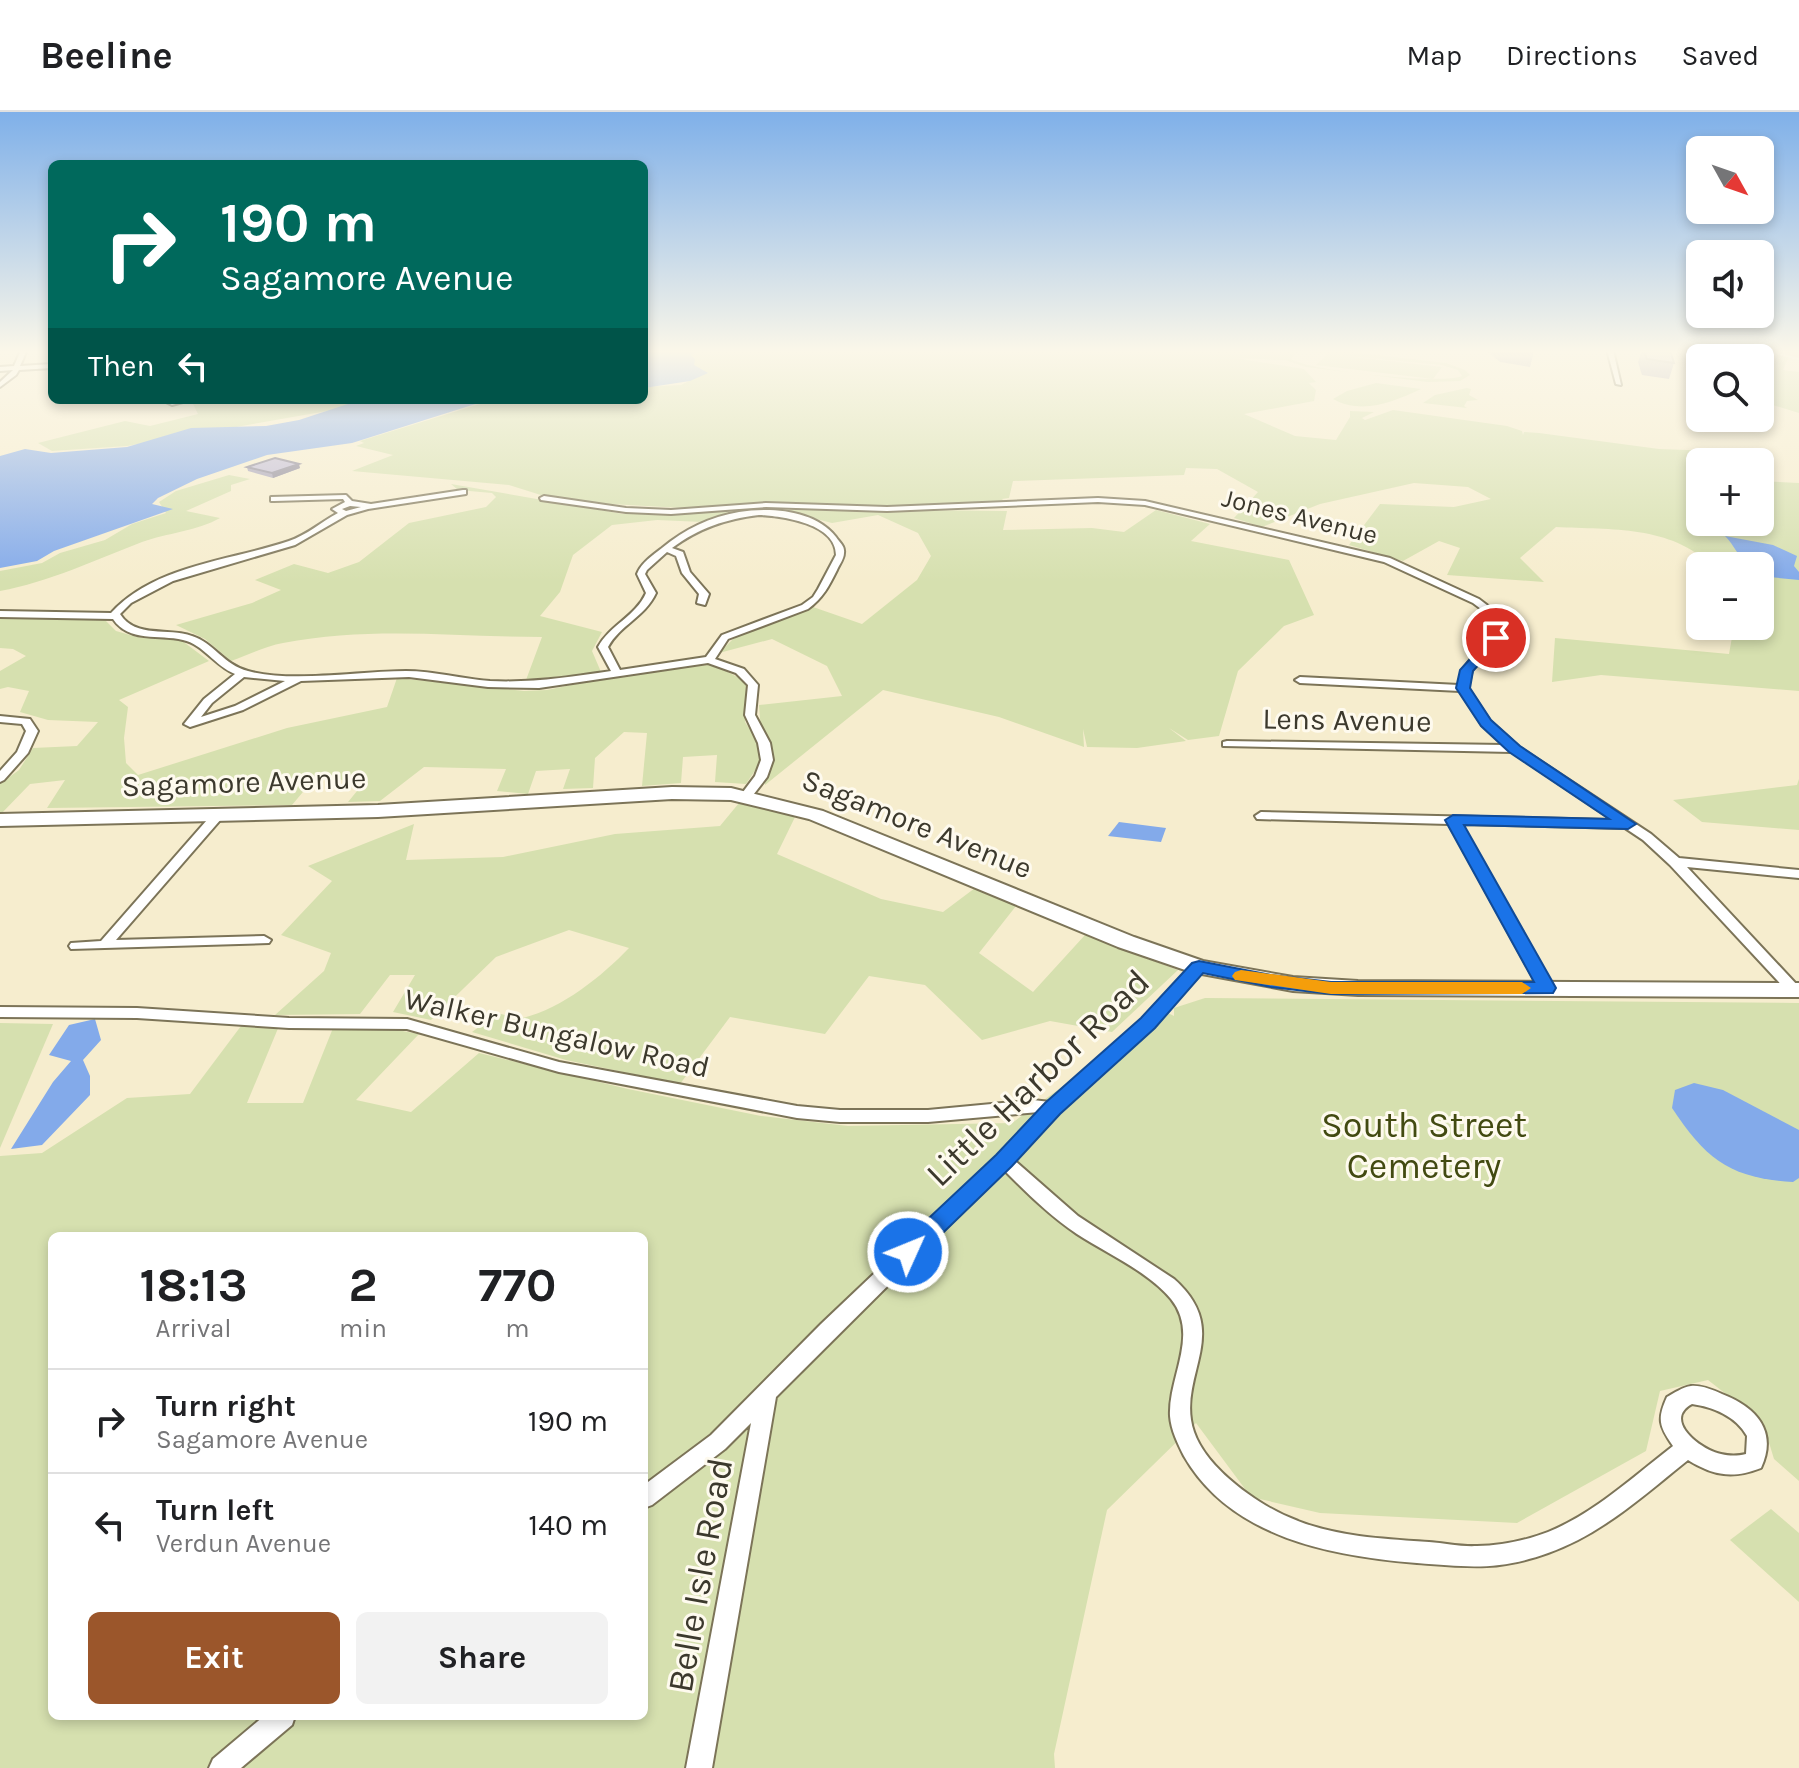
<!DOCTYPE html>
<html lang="en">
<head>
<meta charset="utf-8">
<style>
  :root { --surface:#fff; --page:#f2f2f2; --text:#202124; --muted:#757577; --line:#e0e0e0; --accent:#9b562b }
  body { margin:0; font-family:Karla,sans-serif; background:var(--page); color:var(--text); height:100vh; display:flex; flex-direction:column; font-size:30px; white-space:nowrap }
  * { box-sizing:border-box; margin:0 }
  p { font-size:26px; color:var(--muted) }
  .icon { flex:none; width:44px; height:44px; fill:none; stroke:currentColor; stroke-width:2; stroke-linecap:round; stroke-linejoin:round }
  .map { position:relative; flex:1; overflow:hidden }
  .drawer { position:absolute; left:48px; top:1120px; width:600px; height:488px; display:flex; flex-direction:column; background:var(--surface); border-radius:12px; box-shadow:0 4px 12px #0003 }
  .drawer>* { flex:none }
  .top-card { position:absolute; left:48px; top:48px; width:600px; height:244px; border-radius:12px; box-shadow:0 4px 12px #0003; background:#00695c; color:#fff; overflow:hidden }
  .needle { width:52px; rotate:130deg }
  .tools { position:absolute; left:1686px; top:24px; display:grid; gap:16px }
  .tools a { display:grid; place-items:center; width:88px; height:88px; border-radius:12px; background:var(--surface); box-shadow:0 4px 12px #0003; font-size:40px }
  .pin { position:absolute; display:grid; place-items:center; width:68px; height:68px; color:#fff; margin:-34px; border:4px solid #fff; border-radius:50%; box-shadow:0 2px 8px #0007 }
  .me { position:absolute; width:88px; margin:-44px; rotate:46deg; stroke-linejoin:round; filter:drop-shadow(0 0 6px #0008) }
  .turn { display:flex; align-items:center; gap:28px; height:168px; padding:0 40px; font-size:36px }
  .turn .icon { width:104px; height:104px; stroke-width:2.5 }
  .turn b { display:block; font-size:56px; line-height:68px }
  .then { display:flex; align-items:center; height:76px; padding:0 40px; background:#0003; gap:16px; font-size:30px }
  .eta { display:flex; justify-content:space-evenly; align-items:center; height:136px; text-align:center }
  .eta b { font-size:48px; font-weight:700; line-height:56px }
  .cta { display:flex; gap:16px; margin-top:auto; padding:16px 40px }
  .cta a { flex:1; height:92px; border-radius:12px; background:var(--accent); color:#fff; font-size:32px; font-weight:700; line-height:92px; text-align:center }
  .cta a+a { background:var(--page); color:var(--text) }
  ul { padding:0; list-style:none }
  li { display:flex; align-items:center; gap:24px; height:104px; padding:0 40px; border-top:2px solid var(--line) }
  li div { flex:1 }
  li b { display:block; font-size:30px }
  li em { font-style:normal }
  header { display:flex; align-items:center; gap:48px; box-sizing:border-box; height:112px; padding:0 40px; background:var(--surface); border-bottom:2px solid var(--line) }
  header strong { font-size:38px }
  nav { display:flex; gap:44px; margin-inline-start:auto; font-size:28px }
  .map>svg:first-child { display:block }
  .green { fill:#d6e0af; fill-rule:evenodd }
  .water { fill:#83aaea }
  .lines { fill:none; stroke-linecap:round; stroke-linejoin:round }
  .minor-casing { stroke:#7c7458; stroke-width:4 }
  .secondary-casing { stroke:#7c7458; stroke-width:4 }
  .primary-casing { stroke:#fff; stroke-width:4 }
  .minor { fill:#fff; fill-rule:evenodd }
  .secondary { fill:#fff; fill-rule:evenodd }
  .primary { fill:#fbc1c8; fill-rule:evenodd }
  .wall { fill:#a39fb8 }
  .shaded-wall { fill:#858296 }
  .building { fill:#beb9d6; stroke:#858296; stroke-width:2 }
  .route { fill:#1a73e8; stroke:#114b97; stroke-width:2 }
  .slow { fill:#f59e0b }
  .labels { text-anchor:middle; stroke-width:6; stroke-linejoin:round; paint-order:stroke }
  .far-street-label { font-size:26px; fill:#3c392d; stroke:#fefaee }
  .street-label { font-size:30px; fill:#3c392d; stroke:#fefaee }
  .near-street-label { font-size:36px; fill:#3c392d; stroke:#fefaee }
  .near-park-label { font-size:36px; fill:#424a11; stroke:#fefaee }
</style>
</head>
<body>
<header>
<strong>Beeline</strong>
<nav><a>Map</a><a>Directions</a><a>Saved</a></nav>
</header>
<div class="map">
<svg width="1799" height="1656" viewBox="0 0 1799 1656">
  <rect width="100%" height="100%" fill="#f6edce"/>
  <!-- green -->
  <g class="green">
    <path d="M699,238h635l112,13 19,7 5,5 -10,6 -32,1 -122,-15 -21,-7 -50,-2 69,11 12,13 -7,1 7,7 -2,11 -70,13 51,22 41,4 14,-23v-6l24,1 -12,6 3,2 28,-10 114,16 15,5 1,4 1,-3 15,1 120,16 85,3 3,3 -12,2 4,5h-39v60h60v-41l39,2v208l-198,-16 -49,7 3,-44 174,16 5,-28h26v-60h-48c-41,-41 -101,-36 -156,-39l-36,31 24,24 -97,-7 13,-27 -21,-7 -36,20 -54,-16 31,-41 74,3 37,-8 -23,-12 -54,-4 -94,21 -58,23 -28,-9 24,-26 -41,-23 -31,-1 -2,7 -171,6 -4,17 -7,1 5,5 -113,3 -83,-4 -111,6 -90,-5 -66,-8 -35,-11 -157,-14 41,-16 -37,-9 8,-3 -4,-2 133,-41h151v-13l37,-2 22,-11 -10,-9 2,-7 -8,-3zM1306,240l136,13 16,5 4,6c-19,9 -153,-5 -171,-17l5,-6z"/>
    <polygon points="1778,241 1789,244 1783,258 1799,260 1799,301 1760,289 1760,260 1770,261"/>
    <polygon points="1328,242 1442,255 1433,267 1316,253"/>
    <path d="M1376,271l45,6c-28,13 -59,26 -88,10l14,-8z"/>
    <polygon points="1467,276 1471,277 1469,283 1478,288 1467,289 1464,294 1467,296 1423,291 1435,283"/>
    <polygon points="195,288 363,288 333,298 127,334 52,339 38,331 125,309 150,314 198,302 193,292"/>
    <path d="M229,363l21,4 -19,6v6l-45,20 34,7c-23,13 -53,15 -78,24 -47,18 -93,40 -142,49v-20l42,-8 18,-10 45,-13 27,-16 34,-11 -7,-11 17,-11z"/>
    <path d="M451,372l172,30 191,-5 193,2 -4,19 89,-2 32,4 32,-22 54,14 -19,17 98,19 25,55 -30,11 -46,45 -19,65 -31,4 -19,-12 17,13 -49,7 -50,-1 -4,-18 1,18 -85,-30 -116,-27 -118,95 -6,-80 83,-9 -15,-30 -55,-27 -53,14 14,-14 20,-9 60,-23 49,17 55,-44 14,-24 -13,-23 -40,-18 -46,8 -47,-12 -38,1 -44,10 -46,-2 -45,5 -39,30 -13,37 -20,24 62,16 -10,19 9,21 -75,8 16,-43c-88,0 -171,-11 -259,6 -17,3 -35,12 -52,18l-26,-22 -29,-14 76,-22 29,-13 -26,-10 39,-16 34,9 31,-11 50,-39 77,-16 10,-10 -4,-4 -34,-3z"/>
    <polygon points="30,503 68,508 103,506 116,519 137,525 181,528 209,549 119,588 128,595 124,626 126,651 138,663 287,616 387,595 397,566 524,579 547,578 619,563 708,553 719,555 748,571 745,610 754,624 762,648 746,672 715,670 717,643 683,645 681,671 642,674 647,621 624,620 595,646 593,676 563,677 570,657 536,659 528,682 497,679 506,657 424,655 380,689 348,690 362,673 318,662 292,693 47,696 65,668 30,672 0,703 0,672 19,658 33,636 77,634 98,610 48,608 20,600 29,579 8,575 0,577 0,559 26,544 13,537 0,536 0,504"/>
    <polygon points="1799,667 1799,718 1702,710 1673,688 1797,673"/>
    <path d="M739,691l57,12 -19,39 104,45 62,13 32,-24 41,18 -37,47 54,39 52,-57 93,35 -66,62 -62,-11 -68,19 -57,-55 -56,-9 -44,58 -95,-17 -50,67 -114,-24 -94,-28 26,-19c8,2 18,6 25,5 40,-10 79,-42 106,-70l-60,-18 -73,27 -65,63 -38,-8 22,-37h-25l-30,39 -85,1 49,-44 7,-18 -50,-18 51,-54 -24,-15 106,-42 -8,36 97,-3 112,-23 105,-8z"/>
    <path d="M1205,886l594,5v478l-25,-22 -11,-36 -55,-43 -48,11 -14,60 -129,72 -197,-10 -69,-16 -55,-74 -89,87 -53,244 1,14h-1055v-612l42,-3 85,-55 63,-4 51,-68h38l-32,77h56l30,-75h53l33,6 -63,66 55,12 68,-59 149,36 133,27 87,10 164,-3 154,-111 8,4v-8zM52,1124h592v480h-592z"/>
    <polygon points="0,911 53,912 0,1036"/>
    <polygon points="1771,1397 1799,1421 1799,1490 1730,1428"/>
  </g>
  <!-- water -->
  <g class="water">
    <polygon points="644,238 702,238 691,243 695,247 694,253 708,261 690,269 644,276"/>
    <polygon points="360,288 488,288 352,331 267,343 197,367 158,386 152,392 173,397 54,439 37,449 0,456 0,344 25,337 51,341 127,335 191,316 266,314 299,308"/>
    <path d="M1725,424l48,9 24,11 -3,10 5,6v8l-30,-3 -9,-5v-6c-20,0 -22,-17 -35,-30z"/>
    <polygon points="1119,710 1166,716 1161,730 1108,724"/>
    <polygon points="95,907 101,928 83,948 90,964 90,983 42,1033 11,1037 53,970 71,949 49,943 69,913"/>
    <path d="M1694,971l29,7 76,40v48l-6,4c-62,-4 -86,-21 -121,-74l3,-18z"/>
  </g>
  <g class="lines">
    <defs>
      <g id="minor">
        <polygon points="21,238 27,238 20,254 52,252 52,256 19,258 16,263 0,275 0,270 13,258 0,259 0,255 14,254"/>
        <polygon points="1607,238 1613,238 1621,273 1616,272"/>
        <polygon points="162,288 190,288 172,293"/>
        <path d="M463,378h3v4l-98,15 -21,6 -52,30 -122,36 -42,22 -11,11c16,25 48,13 72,22 22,7 32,29 56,35 44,12 111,0 158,0 28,0 56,8 84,10 41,2 80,-4 121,-10l-13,-24c12,-22 38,-31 48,-54l-9,-19c4,-11 16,-19 25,-26 23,-19 48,-31 77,-36 32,-5 76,-2 97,25 4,6 9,9 8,16 0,6 -5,12 -7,17 -8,16 -14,28 -29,39l-80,30 -13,20 29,10 14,16 -3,30 15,28 3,17 -6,17 -17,22h-8l-2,-3 15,-20 6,-16 -3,-17 -13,-28 3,-30 -12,-12 -28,-10 -169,25 -51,-1 -79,-10 -108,4 -58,29 -53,17 -6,-3 20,-25 31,-25c-20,-8 -32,-30 -52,-34 -24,-6 -54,3 -70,-21l-113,-2v-6l111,2c44,-48 119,-52 178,-72 18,-6 32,-19 49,-28l-6,-4 13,-7 -2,-3 -69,2h-3v-4l75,-2 6,6 19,3zM350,394l11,1 -15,4 -4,-2zM759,403c23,1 77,8 77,40l-18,34 -5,8 -11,8 -80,30 -16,22 -86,13 -12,-23c12,-22 37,-30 48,-54l-11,-19 2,-4 20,-18 9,4 6,17 17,21 -2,9 8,2 4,-11 -19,-22 -7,-20 -11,-4c27,-20 54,-29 87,-33zM244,565l41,4 -50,25 -34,11 11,-14z"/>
        <polygon points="544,384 626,396 671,398 766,391 887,395 1098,386 1145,389 1390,446 1479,487 1500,503 1506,516 1472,558 1468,576 1490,609 1519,635 1651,722 1679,746 1799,758 1799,766 1687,755 1799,875 1799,881 1789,881 1670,753 1643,728 1625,716 1461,712 1553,876 1546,881 1539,876 1449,712 1257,707 1255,704 1261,700 1613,708 1512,640 1223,634 1223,630 1227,629 1504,633 1482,613 1460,579 1300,571 1295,568 1300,565 1459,573 1462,558 1496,516 1493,506 1473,491 1384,450 1145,393 1098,390 887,399 766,395 671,402 626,400 541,388 540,386"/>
        <polygon points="0,604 30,607 38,619 28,641 4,668 0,670 0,659 17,640 26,619 22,612 0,610"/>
        <polygon points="218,699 224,703 222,706 116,828 264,824 271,828 269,831 71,837 69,834 71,831 101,829 214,700"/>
        <path d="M1199,851l7,4 -2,3 -51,56 -94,86 -45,48 64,56 96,63c61,54 1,97 20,153 13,38 68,76 104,89 41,16 88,18 131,21 16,1 32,5 48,4 24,0 50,-6 71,-14 47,-19 86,-56 125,-86 -14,-20 -16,-27 -6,-49 7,-4 16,-10 24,-11 10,-1 22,4 31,8 34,13 56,37 39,74 -28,11 -47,8 -73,-8 -44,35 -86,74 -140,93 -50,18 -80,14 -131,10 -85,-7 -186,-25 -233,-107 -6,-12 -13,-26 -14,-40 -2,-39 30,-81 1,-117 -22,-27 -65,-46 -94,-65 -27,-18 -50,-41 -73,-64l-228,227 -64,371h-26l65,-345 -26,26 -73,56 -8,3v-23l67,-50 110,-111 177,-168 41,-44 -111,10h-88l-43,-4 -238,-46 -152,-43 -118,-1 -152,-10 -137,-1v-10l137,1 152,10 118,1 152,43 238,44 43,4h88l105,-10 17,2 93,-82 51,-56zM1692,1292c21,3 44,12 55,32l-1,18c-9,2 -16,2 -25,0 -20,-4 -59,-34 -29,-50z"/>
        <polygon points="264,1604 295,1604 292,1613 241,1656 209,1656 213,1647"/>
      </g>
      <polygon id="secondary" points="672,675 731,676 823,699 1134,825 1203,849 1293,865 1358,869 1799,871 1799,885 1358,883 1293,879 1191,860 1118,835 809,707 731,688 672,687 378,705 0,714 0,702 378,693"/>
      <polygon id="primary" points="1768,238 1799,240 1799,246"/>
    </defs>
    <!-- minor casing -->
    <use href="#minor" class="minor-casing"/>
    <!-- secondary casing -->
    <use href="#secondary" class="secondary-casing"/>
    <!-- primary casing -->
    <use href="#primary" class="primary-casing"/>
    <!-- minor -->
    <use href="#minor" class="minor"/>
    <!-- secondary -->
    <use href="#secondary" class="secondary"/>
    <!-- primary -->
    <use href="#primary" class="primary"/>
  </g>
  <!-- wall -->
  <g class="wall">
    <polygon points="1486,238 1533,238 1534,239 1530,255 1500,250"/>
    <polygon points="1642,238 1670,238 1674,251 1669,267 1642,263 1638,250"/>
    <polygon points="247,355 300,356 273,366 248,359"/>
  </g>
  <!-- shaded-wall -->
  <polygon class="shaded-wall" points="299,352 300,356 273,366 272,361"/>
  <!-- building -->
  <g class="building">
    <polygon points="1644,238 1670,238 1674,251 1647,247"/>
    <polygon points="275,346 299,352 272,361 247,355"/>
  </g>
  <!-- sky -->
  <linearGradient id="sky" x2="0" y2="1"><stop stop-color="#7fb0e9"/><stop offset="0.51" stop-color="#fbf7e9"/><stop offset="1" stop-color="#fbf7e9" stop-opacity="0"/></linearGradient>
  <rect width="1799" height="470" fill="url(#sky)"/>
  <!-- route -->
  <polygon class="route" points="1492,523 1503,526 1473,559 1470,576 1491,608 1520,634 1636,712 1628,717 1464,713 1556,876 1553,881 1331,882 1271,875 1203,861 1155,916 1060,1002 1012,1054 916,1147 908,1150 899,1147 896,1140 899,1134 996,1043 1045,991 1141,906 1192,851 1199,849 1271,863 1331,870 1534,870 1445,708 1453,703 1609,707 1509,640 1481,614 1456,576 1460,558"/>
  <!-- slow -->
  <polygon class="slow" points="1241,858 1331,870 1522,870 1531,876 1522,882 1331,882 1235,868 1232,864 1235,860"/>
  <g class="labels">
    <!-- far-street labels -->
    <g class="far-street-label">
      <text transform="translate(1300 404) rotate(14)" y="9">Jones Avenue</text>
    </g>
    <!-- street labels -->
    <g class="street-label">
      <text transform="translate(1347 608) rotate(1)" y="10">Lens Avenue</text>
      <text transform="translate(244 670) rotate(-2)" y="10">Sagamore Avenue</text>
      <text transform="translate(917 712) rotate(22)" y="10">Sagamore Avenue</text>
      <text transform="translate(557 921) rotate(13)" y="10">Walker Bungalow Road</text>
    </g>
    <!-- near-street labels -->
    <g class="near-street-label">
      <text transform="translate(1037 965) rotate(-44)" y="13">Little Harbor Road</text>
      <text transform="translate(699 1463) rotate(-80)" y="13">Belle Isle Road</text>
    </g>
    <!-- near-park labels -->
    <g class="near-park-label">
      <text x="1424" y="1025">South Street<tspan x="1424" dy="41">Cemetery</tspan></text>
    </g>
  </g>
</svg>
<div class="tools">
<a><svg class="needle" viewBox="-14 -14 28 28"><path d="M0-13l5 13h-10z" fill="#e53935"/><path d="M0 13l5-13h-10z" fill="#757577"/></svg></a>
<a><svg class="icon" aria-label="sound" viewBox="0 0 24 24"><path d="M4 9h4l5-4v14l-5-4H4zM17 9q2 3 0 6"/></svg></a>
<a><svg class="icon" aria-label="search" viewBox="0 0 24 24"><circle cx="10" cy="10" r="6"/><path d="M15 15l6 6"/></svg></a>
<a>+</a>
<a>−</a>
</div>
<div class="pin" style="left:1496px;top:526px;background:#d93025"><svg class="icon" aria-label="arrive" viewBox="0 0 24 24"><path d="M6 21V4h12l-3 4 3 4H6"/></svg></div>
<svg class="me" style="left:908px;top:1140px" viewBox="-20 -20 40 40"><circle r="17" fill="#1a73e8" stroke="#fff" stroke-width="3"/><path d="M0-11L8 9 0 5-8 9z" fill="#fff"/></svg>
<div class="top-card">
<div class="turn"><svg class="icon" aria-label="right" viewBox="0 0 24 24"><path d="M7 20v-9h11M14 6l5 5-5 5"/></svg><div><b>190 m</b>Sagamore Avenue</div></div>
<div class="then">Then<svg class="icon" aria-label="left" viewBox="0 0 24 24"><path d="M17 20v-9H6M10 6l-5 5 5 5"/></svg></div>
</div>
<section class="drawer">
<div class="eta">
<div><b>18:13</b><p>Arrival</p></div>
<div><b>2</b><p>min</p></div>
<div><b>770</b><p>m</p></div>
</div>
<ul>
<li><svg class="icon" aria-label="right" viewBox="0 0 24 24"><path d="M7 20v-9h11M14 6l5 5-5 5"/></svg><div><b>Turn right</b><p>Sagamore Avenue</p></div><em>190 m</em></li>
<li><svg class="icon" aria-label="left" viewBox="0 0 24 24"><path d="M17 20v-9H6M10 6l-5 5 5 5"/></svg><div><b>Turn left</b><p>Verdun Avenue</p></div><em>140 m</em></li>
</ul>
<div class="cta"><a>Exit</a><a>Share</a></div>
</section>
</div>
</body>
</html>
